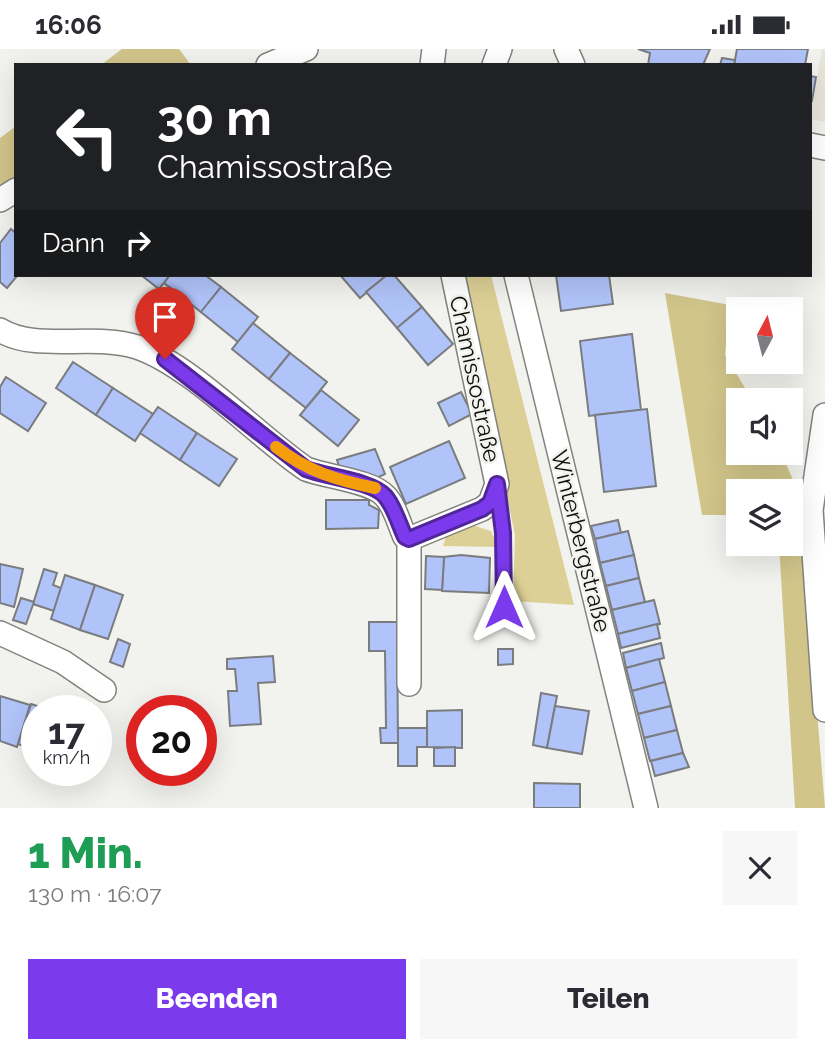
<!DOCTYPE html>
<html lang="de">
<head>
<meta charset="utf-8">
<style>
  :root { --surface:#fff; --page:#f7f7f7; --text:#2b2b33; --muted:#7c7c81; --accent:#7c3aed }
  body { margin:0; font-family:Raleway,sans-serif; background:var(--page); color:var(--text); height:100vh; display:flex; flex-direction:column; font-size:26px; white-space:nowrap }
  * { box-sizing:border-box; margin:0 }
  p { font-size:23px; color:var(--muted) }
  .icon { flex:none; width:38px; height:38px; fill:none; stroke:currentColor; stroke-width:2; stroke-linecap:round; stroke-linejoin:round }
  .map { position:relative; height:759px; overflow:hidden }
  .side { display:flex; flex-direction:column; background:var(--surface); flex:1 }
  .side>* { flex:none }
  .top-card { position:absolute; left:14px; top:14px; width:798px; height:214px; border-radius:0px; box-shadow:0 7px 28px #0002; background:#202124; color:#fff; overflow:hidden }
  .needle { width:46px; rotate:7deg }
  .tools { position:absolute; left:726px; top:248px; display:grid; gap:14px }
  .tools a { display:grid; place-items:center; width:77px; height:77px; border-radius:0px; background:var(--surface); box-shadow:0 7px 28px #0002; font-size:35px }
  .speed { position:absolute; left:21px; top:646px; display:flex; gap:14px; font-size:35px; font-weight:700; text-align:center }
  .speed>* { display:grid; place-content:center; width:91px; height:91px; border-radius:50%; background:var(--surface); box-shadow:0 7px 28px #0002; line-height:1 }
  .speed small { font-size:18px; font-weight:400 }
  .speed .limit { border:10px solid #d22; background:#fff; color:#111 }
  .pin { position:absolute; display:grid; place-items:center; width:60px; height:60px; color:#fff; margin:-72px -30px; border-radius:50% 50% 50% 0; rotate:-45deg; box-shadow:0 0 7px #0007 }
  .pin .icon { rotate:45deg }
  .me { position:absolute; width:77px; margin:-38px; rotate:0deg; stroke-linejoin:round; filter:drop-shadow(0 0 5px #0008) }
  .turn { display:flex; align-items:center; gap:24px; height:147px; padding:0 28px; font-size:32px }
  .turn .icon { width:91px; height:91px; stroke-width:2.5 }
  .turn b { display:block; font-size:49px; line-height:60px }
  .then { display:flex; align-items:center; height:66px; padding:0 28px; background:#0003; gap:14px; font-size:26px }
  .round { display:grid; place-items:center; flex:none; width:74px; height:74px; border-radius:0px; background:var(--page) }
  .overview { display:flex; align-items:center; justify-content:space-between; height:119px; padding:0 28px }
  h1 { font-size:42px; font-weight:800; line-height:52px; color:#1e9e55 }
  .cta { display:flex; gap:14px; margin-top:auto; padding:14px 28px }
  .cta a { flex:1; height:80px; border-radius:0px; background:var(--accent); color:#fff; font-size:28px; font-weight:800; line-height:80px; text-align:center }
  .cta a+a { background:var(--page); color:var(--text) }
  .status { display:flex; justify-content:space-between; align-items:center; height:49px; padding:0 35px; background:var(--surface); direction:ltr }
  .status svg { height:19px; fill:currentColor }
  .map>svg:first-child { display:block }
  .built { fill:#e8e6db }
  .green { fill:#ddd096 }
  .forest { fill:#d1c58a }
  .building { fill:#b1c4fa; stroke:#7b7c7f; stroke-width:2 }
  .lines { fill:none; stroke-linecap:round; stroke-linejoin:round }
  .lane-casing { stroke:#82827e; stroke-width:16 }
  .street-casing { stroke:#82827e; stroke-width:26 }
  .lane { stroke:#fff; stroke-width:12 }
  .street { stroke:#fff; stroke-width:23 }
  .route-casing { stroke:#51269a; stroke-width:18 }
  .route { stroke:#7c3aed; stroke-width:12 }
  .slow { stroke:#f59e0b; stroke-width:12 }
  .labels { text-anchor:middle; stroke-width:5; stroke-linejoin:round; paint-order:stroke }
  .street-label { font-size:23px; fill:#0e0e0d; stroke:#f2f2ee }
</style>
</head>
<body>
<div class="status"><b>16:06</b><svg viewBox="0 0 49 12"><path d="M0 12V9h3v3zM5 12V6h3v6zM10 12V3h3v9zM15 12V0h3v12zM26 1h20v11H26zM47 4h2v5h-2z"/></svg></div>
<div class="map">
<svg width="825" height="759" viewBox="0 0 825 759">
  <rect width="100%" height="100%" fill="#f2f2ee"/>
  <!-- built -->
  <polygon class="built" points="822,0 825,0 825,73 810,70"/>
  <!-- green -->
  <g class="green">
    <polygon points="461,226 491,226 574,556 513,552 515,486"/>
    <polygon points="472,476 491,482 498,498 443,497 446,488"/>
  </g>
  <!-- forest -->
  <g class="forest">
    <polygon points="122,0 179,0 191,16 101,16"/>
    <polygon points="16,77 16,130 0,139 0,89"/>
    <polygon points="665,244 730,256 725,306 753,352 738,352 738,404 781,404 799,444 825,759 795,759 779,495 791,495 791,443 738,443 738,466 702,466"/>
  </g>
  <!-- building -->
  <g class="building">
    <polygon points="638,0 710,0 703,16 648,16 650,4"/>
    <polygon points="737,0 808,0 805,16 734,16"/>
    <polygon points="722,9 735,11 734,16 720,16"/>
    <polygon points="810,27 816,28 812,52 810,52"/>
    <polygon points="11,180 16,184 18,226 7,239 0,233 0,194"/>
    <polygon points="141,226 170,226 159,240"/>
    <polygon points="170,226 205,226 221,238 201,263 164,234"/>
    <polygon points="340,226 383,226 385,228 360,249"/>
    <polygon points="387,226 394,226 422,258 397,279 366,243"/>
    <polygon points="556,226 609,226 613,255 561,262"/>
    <polygon points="221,238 258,268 238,293 201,263"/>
    <polygon points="422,258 453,295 428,316 397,279"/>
    <polygon points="253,274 290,304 269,330 232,300"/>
    <polygon points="632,285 641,361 589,367 580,292"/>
    <polygon points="290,304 327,333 306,359 269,330"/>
    <polygon points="73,313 113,339 96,366 56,339"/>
    <polygon points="6,328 46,354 28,382 0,364 0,338"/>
    <polygon points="113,339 153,365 135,392 96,366"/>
    <polygon points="321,341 359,371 338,397 300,366"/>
    <polygon points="461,343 472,365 449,377 438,354"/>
    <polygon points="158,358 197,384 180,411 140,384"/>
    <polygon points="647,360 656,437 604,443 595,366"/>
    <polygon points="197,384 237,410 219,437 180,411"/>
    <polygon points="449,392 465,429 406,455 390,418"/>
    <polygon points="375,400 385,425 370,432 341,423 337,411"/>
    <polygon points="326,451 369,451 369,456 379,461 378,479 326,480"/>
    <polygon points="618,471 621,484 595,490 591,477"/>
    <polygon points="628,482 634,506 600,514 595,490"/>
    <polygon points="461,506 490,509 489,544 442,542 444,508"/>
    <polygon points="634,506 639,529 606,537 600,514"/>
    <polygon points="426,507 444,508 442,541 425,540"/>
    <polygon points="0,515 23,520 14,558 0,554"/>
    <polygon points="44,520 57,524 53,536 61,539 54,562 33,555"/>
    <polygon points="65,526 95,536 80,581 51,570"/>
    <polygon points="639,529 645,553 612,561 606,537"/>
    <polygon points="95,536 123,546 108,590 80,581"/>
    <polygon points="21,549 34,553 26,575 13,571"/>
    <polygon points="654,551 660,575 618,585 612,561"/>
    <polygon points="369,573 397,573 398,694 381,694 380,679 386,679 385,602 369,602"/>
    <polygon points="657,575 660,589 621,599 618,585"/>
    <polygon points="118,590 130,595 123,618 110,613"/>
    <polygon points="661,594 664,609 626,619 623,604"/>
    <polygon points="498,600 513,600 513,615 498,616"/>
    <polygon points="273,607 275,633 258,634 261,675 230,677 228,642 237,642 235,620 227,620 227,610"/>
    <polygon points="659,610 665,633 632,642 626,619"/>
    <polygon points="665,633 671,657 638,665 632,642"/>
    <polygon points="541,644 557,647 547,699 533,696"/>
    <polygon points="0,647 30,656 17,698 0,692"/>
    <polygon points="31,655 53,662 37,662 37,702 18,695"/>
    <polygon points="555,657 589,662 582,705 547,699"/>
    <polygon points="671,657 677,681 644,689 638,665"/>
    <polygon points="462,661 462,699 427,698 427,662"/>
    <polygon points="398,679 427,679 427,698 417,698 417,717 398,717"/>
    <polygon points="677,681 683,704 650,712 644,689"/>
    <polygon points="455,698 455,717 434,717 434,699"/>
    <polygon points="683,704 689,718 655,727 651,712"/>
    <polygon points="46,721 66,721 64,727"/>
    <polygon points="534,734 580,735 580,759 534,759"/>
  </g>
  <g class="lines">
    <defs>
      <polyline id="lane" points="498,443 503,484 504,558"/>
      <g id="street">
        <polyline points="566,0 573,16"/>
        <polyline points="268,16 306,0"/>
        <polyline points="432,16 434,0"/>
        <polyline points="494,16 500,0"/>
        <polyline points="810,96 825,99"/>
        <polyline points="0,151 16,141"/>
        <polyline points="516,226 646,759"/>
        <path d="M0,281c35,22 93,3 137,17 54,18 119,88 169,122 21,8 66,12 79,27 10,10 14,28 20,41l4,2 73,-30 8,-6 7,-19 -44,-209"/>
        <polyline points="825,366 811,461 825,661"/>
        <polyline points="0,584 63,613 104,641"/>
        <polyline points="409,635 409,490"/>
      </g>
    </defs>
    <!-- lane casing -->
    <use href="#lane" class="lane-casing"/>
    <!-- street casing -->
    <use href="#street" class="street-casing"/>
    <!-- lane -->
    <use href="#lane" class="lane"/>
    <!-- street -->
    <use href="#street" class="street"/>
  </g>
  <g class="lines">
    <defs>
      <path id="route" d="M165,310l141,110c21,8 66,12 79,27 9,10 14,28 20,41l4,2 73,-30 8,-6 7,-19 6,49 1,74"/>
    </defs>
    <!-- route casing -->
    <use href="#route" class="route-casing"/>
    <!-- route -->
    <use href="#route" class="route"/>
    <!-- slow -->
    <path class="slow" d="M276,398c31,24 60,33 99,41"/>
  </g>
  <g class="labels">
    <!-- street labels -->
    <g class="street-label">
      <text transform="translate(475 330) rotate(78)" y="8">Chamissostraße</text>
      <text transform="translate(581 492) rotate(76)" y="8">Winterbergstraße</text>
    </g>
  </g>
</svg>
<div class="tools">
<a><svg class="needle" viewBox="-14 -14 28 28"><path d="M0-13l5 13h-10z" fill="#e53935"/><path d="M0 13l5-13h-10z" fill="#7c7c81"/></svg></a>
<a><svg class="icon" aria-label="sound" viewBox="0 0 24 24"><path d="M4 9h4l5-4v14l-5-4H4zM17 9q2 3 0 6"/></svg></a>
<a><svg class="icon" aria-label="layers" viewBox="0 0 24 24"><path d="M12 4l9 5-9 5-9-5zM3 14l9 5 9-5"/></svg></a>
</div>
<div class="speed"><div>17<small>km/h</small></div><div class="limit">20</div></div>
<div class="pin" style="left:165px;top:310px;background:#d93025"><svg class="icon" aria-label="arrive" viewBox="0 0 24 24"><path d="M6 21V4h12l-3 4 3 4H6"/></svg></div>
<svg class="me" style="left:504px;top:558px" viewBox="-20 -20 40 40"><path d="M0-17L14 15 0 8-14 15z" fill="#7c3aed" stroke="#fff" stroke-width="4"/></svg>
<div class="top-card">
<div class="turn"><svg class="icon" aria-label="left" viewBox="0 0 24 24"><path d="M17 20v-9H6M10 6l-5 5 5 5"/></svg><div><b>30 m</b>Chamissostraße</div></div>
<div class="then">Dann<svg class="icon" aria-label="right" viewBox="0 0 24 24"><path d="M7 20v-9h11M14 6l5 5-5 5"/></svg></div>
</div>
</div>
<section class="side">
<div class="overview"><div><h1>1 Min.</h1><p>130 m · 16:07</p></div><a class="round"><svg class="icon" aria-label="close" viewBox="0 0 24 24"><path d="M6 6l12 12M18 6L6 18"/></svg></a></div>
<div class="cta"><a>Beenden</a><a>Teilen</a></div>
</section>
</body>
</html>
